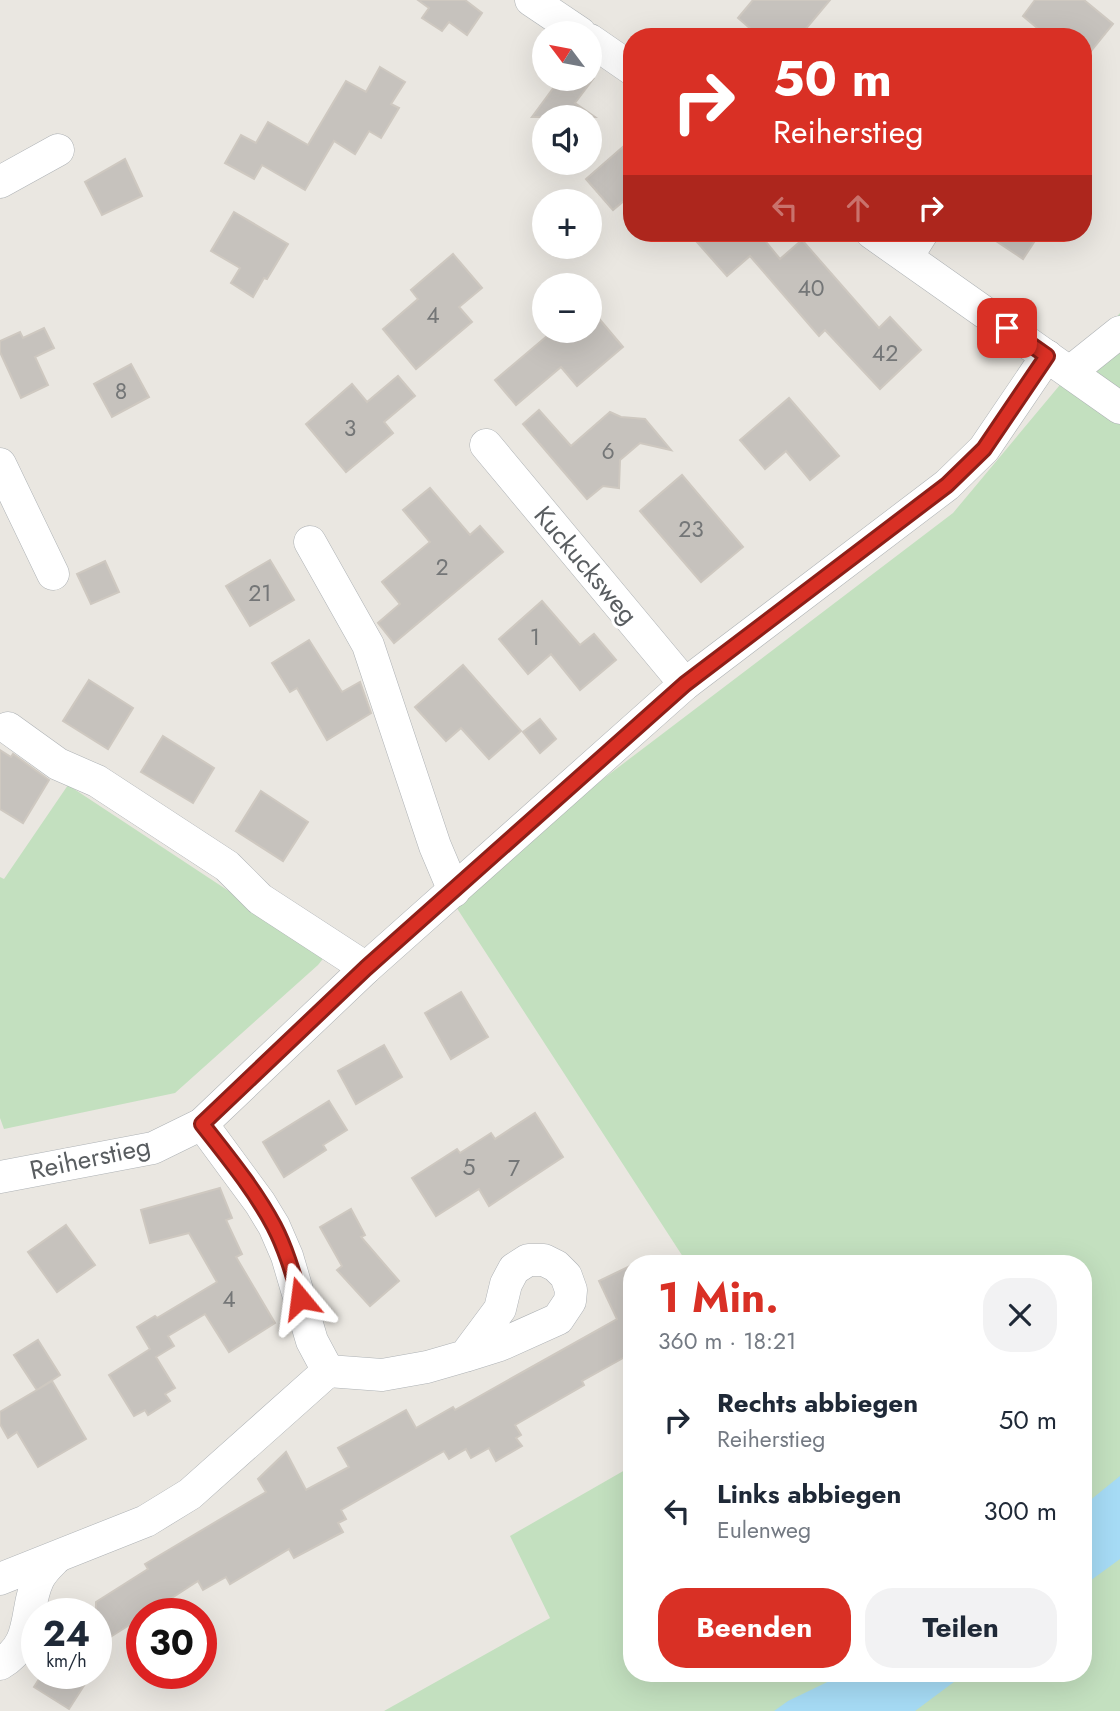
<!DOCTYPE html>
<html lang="de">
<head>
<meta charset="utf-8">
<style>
  :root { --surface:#fff; --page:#f2f2f3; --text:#1f2937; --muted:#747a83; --accent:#d93025 }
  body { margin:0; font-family:Jost,sans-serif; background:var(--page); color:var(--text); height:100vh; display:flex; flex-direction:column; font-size:26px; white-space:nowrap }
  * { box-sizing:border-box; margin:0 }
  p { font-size:23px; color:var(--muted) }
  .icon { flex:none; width:38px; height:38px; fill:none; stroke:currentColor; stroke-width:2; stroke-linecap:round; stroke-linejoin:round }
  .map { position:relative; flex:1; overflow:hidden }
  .drawer { position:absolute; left:623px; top:1255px; width:469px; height:427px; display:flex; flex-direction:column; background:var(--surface); border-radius:28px; box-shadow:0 7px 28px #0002 }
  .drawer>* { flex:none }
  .hud { position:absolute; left:623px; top:28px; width:469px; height:214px; border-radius:28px; box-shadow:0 7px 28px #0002; background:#d93025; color:#fff; overflow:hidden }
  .needle { width:46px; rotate:302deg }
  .fabs { position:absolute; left:532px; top:21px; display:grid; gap:14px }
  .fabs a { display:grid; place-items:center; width:70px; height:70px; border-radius:50%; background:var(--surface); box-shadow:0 7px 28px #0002; font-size:35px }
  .speed { position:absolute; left:21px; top:1598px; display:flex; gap:14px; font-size:35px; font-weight:700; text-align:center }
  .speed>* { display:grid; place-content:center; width:91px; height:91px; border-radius:50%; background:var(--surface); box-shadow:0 7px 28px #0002; line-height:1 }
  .speed small { font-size:18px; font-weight:400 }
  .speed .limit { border:10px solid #d22; background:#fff; color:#111 }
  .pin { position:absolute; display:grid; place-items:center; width:60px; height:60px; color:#fff; margin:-30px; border-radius:14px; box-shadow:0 4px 10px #0006 }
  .me { position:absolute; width:77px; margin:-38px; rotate:344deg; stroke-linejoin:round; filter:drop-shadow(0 0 5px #0008) }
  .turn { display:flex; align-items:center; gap:24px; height:147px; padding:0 35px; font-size:32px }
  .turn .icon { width:91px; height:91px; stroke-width:2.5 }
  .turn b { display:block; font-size:49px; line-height:60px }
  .lanes { display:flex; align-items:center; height:66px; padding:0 35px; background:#0003; justify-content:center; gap:35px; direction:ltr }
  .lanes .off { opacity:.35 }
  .round { display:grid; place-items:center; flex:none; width:74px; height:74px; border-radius:28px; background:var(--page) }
  .head { display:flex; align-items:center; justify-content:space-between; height:119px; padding:0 35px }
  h1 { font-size:42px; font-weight:700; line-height:52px; color:var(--accent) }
  .button { display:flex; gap:14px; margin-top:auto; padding:14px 35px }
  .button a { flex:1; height:80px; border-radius:28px; background:var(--accent); color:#fff; font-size:28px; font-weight:700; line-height:80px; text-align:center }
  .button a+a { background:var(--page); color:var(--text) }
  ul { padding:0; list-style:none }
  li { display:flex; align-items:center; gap:21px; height:91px; padding:0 35px }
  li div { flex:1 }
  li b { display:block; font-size:26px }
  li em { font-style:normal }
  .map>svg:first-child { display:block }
  .green { fill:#c3e0bf }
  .water { fill:#a6dbf5 }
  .building { fill:#c6c2bd; stroke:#cec8c0; stroke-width:2 }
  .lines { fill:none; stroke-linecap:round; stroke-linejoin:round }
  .minor-casing { stroke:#aeb2b5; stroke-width:33 }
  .minor { stroke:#fff; stroke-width:32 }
  .route-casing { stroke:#8d1f18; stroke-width:18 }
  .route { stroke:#d93025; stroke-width:12 }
  .labels { text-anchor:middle; stroke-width:6; stroke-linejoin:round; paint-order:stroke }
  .number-label { font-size:23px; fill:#747677 }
  .street-label { font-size:26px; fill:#595d60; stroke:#fff }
</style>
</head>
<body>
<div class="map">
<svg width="1120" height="1711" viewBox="0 0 1120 1711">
  <rect width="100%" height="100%" fill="#eae7e1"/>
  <!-- green -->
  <g class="green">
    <polygon points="1120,313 1120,1711 384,1711 550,1618 510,1536 632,1466 632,1673 1083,1673 1083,1264 687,1263 449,896 953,513"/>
    <polygon points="68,785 326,955 318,965 175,1093 4,1129 0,1118 0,877 4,879"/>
  </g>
  <!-- water -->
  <g class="water">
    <polygon points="1120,1476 1120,1559 1083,1586 1083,1506"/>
    <polygon points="846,1673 966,1673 915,1711 774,1711 788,1701"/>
  </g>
  <!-- building -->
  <g class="building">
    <polygon points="418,0 465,0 482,13 467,35 449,22 442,31 422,18 429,8"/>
    <polygon points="753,0 830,0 799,37 760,37 738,18"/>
    <polygon points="1035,0 1084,0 1113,24 1083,61 1083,37 1048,37 1023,16"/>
    <polygon points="380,67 405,82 391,104 399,108 381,138 369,131 355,154 334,141 305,190 262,165 254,179 225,163 241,135 256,143 268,122 308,145 346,81 366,92"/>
    <polygon points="560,79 593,79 575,103 595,117 532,117"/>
    <polygon points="632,139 632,194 613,210 586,179"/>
    <polygon points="125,159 142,196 102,215 85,182"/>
    <polygon points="234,212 288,244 267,279 264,278 253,297 231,283 240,268 211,251"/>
    <polygon points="689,233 777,233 766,242 780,259 802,240 879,328 890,317 921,350 880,389 825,330 819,336 750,256 727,276"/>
    <polygon points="984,233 1040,233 1023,259"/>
    <polygon points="453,254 482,288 459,307 472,322 416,369 383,329 418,299 411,290"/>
    <polygon points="590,308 623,347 577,386 561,367 516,405 495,380 553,331 590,331"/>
    <polygon points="44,328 54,348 35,357 48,385 21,398 0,352 0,341 20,332 23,338"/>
    <polygon points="131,364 149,397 112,417 94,384"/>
    <polygon points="398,376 415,396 384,422 393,433 346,472 306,424 352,384 367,402"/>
    <polygon points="789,398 839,456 810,480 786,451 765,469 740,440"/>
    <polygon points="539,410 571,446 610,412 621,417 645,419 671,450 640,443 620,460 619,488 603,486 587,499 523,424"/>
    <polygon points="682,475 743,547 701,582 640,511"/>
    <polygon points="430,488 470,535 480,526 503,552 394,643 378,623 400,604 382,582 430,542 403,510"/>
    <polygon points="270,560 294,600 250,626 226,586"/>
    <polygon points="105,561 119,592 91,604 77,574"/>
    <polygon points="542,601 580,645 594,634 616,660 580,690 551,654 528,674 499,639"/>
    <polygon points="309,640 342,692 360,682 371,713 327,740 297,688 290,692 272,663"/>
    <polygon points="463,665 521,731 489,759 461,728 446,741 415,707"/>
    <polygon points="89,680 133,708 108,749 63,721"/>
    <polygon points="540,719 556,739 540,753 523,732"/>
    <polygon points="163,736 214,768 193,803 141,772"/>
    <polygon points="0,750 11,757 13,754 49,780 23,823 0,809"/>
    <polygon points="261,791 308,822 283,861 236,831"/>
    <polygon points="461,992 488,1037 451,1059 425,1013"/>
    <polygon points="384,1045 402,1077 356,1104 338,1071"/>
    <polygon points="329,1101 347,1130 323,1145 326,1150 284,1177 263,1142"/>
    <polygon points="535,1113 563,1157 489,1206 479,1189 436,1216 412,1178 457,1149 460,1153 491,1133 495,1139"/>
    <polygon points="220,1188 232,1218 226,1220 242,1254 236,1257 275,1323 229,1352 205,1314 168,1336 174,1346 156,1357 175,1388 165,1394 170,1401 148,1415 145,1410 134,1416 109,1375 150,1349 137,1327 155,1316 157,1318 217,1282 189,1233 150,1243 141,1210"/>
    <polygon points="351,1209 365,1235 361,1237 399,1281 370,1306 337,1270 342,1266 320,1227"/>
    <polygon points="66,1225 95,1265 57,1292 28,1252"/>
    <polygon points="632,1265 632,1353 582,1381 584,1385 515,1425 521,1435 516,1438 522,1446 496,1461 489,1448 471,1458 466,1449 449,1459 444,1451 341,1510 346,1519 338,1523 343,1532 294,1558 289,1549 230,1584 226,1577 203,1590 198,1581 147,1614 142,1614 142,1617 96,1646 96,1602 148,1569 145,1564 266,1492 258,1479 286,1452 306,1490 349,1467 338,1448 406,1410 416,1428 453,1407 455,1410 617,1319 599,1281"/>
    <polygon points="38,1340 60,1375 37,1390 14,1355"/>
    <polygon points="52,1381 86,1439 38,1467 17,1432 8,1438 0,1424 0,1412"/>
    <polygon points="43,1673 92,1673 69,1709 34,1687"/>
  </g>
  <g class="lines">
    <defs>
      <g id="minor">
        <polyline points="531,0 580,33"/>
        <polyline points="590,40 632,69"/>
        <polyline points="0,182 58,150"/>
        <polyline points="872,233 1120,408"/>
        <polyline points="907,257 922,233"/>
        <polyline points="1070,372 1120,332"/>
        <polyline points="486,445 685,684"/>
        <polyline points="0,464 53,574"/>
        <polyline points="310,542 368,645 435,846 454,891"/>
        <polyline points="8,728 58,764 97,781 227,866 260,899 366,968"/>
        <polyline points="0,1177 153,1148 202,1124 366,968 685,684 947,485 984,449 1047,356"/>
        <polyline points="328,1371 382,1375 427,1367 465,1356 500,1345 558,1319 570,1301 571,1290 566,1276 556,1266 544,1260 528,1260 514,1269 506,1284 500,1309 465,1356"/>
        <polyline points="0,1579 146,1521 190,1494 328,1371 312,1341 287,1256 274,1226 260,1203 202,1124"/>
        <path d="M0,1664c35,-20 24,-54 38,-84 4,-9 12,-16 18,-22"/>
      </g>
    </defs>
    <!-- minor casing -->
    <use href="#minor" class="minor-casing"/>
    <!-- minor -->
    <use href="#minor" class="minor"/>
  </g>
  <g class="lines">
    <defs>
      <path id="route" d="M300,1298c-7,-24 -14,-49 -26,-72 -19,-36 -47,-70 -72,-102l164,-156 319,-284 262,-199 37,-36 63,-93 -40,-28"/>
    </defs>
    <!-- route casing -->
    <use href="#route" class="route-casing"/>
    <!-- route -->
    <use href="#route" class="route"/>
  </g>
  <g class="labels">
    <!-- number labels -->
    <g class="number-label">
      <text x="811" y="296">40</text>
      <text x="433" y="323">4</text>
      <text x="885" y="361">42</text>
      <text x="121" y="399">8</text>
      <text x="350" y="436">3</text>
      <text x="608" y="459">6</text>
      <text x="691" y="537">23</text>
      <text x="442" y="575">2</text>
      <text x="260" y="601">21</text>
      <text x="535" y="645">1</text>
      <text x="469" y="1175">5</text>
      <text x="514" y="1176">7</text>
      <text x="229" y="1307">4</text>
    </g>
    <!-- street labels -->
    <g class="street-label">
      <text transform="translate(586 565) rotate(50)" y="9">Kuckucksweg</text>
      <text transform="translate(90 1158) rotate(-12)" y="9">Reiherstieg</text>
    </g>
  </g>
</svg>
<div class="fabs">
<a><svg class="needle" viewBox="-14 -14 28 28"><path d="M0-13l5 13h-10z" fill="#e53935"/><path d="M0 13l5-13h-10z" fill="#747a83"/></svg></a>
<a><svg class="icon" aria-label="sound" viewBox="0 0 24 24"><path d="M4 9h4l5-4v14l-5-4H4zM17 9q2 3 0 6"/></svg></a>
<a>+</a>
<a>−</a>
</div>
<div class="speed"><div>24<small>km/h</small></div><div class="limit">30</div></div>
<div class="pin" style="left:1007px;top:328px;background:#d93025"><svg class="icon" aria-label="arrive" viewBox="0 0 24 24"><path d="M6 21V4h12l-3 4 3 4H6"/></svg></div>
<svg class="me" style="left:300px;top:1298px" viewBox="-20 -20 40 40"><path d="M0-17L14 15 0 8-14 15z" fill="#d93025" stroke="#fff" stroke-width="4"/></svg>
<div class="hud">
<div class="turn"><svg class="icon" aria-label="right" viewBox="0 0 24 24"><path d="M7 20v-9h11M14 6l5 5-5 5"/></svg><div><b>50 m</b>Reiherstieg</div></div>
<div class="lanes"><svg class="icon off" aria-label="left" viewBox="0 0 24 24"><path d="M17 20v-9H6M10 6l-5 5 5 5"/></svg><svg class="icon off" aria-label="ahead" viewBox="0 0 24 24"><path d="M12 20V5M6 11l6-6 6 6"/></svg><svg class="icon" aria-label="right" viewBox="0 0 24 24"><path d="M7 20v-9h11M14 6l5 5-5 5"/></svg></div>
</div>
<section class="drawer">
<div class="head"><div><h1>1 Min.</h1><p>360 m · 18:21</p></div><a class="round"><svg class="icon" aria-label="close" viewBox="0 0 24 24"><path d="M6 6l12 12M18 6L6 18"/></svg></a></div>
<ul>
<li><svg class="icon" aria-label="right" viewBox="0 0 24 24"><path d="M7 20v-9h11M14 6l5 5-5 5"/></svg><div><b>Rechts abbiegen</b><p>Reiherstieg</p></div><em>50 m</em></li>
<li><svg class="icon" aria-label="left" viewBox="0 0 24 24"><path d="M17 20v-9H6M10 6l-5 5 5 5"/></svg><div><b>Links abbiegen</b><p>Eulenweg</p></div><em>300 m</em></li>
</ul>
<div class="button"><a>Beenden</a><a>Teilen</a></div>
</section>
</div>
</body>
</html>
